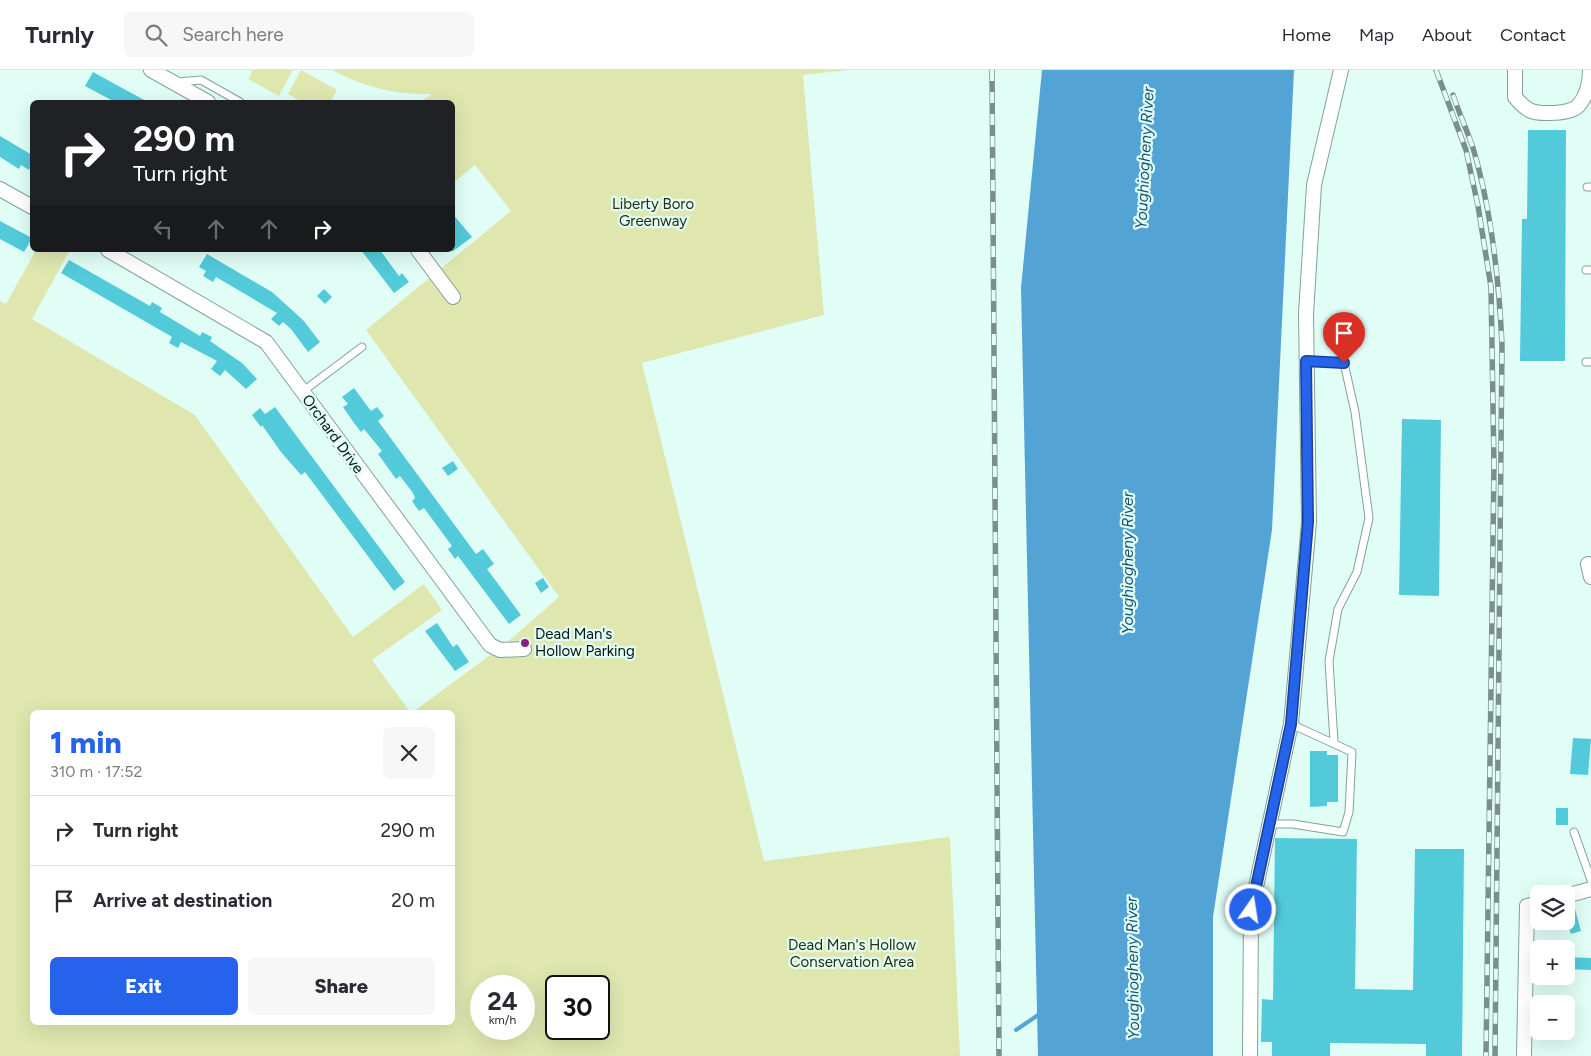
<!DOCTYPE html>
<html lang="en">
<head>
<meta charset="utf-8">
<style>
  :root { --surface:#fff; --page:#f7f7f7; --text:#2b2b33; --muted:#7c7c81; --line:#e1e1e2; --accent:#2563eb }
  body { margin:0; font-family:Figtree,sans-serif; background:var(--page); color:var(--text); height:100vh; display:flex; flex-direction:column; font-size:19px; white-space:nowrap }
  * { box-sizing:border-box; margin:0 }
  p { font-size:16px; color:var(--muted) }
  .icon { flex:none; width:28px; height:28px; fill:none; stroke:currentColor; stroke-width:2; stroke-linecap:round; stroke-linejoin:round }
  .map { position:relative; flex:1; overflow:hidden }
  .sheet { position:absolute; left:30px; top:640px; width:425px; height:315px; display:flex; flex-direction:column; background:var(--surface); border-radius:8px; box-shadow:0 5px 20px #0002 }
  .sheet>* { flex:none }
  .top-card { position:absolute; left:30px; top:30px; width:425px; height:152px; border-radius:8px; box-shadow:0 5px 20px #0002; background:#202124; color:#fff; overflow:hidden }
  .fabs { position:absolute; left:1530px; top:815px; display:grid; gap:10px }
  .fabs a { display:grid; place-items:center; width:45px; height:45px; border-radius:8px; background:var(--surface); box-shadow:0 5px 20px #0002; font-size:25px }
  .speed { position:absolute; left:470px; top:905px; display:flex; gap:10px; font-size:25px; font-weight:700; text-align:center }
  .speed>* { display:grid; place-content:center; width:65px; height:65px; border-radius:50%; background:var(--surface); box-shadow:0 5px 20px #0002; line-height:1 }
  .speed small { font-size:12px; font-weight:400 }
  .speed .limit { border:2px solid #111; border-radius:8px; background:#fff; color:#111 }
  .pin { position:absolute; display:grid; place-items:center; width:42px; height:42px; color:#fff; margin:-51px -21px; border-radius:50% 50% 50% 0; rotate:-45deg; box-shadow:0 0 5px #0007 }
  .pin .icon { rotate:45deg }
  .me { position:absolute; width:55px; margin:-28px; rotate:13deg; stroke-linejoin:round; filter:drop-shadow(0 0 4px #0008) }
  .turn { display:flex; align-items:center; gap:18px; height:105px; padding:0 20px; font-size:22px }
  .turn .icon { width:65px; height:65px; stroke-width:2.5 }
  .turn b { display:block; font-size:35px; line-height:42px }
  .lanes { display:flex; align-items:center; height:48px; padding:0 20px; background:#0003; justify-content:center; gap:25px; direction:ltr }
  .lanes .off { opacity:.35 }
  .round { display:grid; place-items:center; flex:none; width:52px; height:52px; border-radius:8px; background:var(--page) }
  .overview { display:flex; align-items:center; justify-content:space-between; height:85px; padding:0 20px }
  h1 { font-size:30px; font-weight:800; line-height:38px; color:var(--accent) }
  .button { display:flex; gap:10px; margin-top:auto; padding:10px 20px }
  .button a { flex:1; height:58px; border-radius:8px; background:var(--accent); color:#fff; font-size:20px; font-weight:800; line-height:58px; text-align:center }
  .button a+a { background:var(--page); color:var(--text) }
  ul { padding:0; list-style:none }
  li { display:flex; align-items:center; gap:15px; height:70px; padding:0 20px; border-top:1px solid var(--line) }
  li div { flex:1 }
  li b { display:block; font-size:19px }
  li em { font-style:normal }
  header { display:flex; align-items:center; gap:30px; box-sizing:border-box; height:70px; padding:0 25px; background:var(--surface); border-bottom:1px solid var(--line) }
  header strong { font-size:24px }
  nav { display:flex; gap:28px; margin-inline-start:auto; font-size:18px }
  .search { width:350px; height:45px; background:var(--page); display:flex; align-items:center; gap:12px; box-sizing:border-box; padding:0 18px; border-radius:8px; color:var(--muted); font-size:19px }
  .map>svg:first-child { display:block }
  .green { fill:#dfe7af; fill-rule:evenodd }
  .water { fill:#53a3d5 }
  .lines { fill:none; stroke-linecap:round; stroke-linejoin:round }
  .stream { stroke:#53a3d5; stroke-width:4 }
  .building { fill:#52cada }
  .service-casing { stroke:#84a199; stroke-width:9 }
  .minor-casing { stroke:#84a199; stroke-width:16 }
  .service { stroke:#fff; stroke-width:7 }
  .minor { stroke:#fff; stroke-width:14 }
  .rail-casing { stroke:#7a8f89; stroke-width:5.5 }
  .rail { stroke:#e0fef6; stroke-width:4; stroke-dasharray:11; stroke-linecap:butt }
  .route-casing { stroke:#184099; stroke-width:12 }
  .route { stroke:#2563eb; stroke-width:9 }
  .poi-dot { fill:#8c1e82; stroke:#e0fef6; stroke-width:2 }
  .labels { text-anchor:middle; stroke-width:4.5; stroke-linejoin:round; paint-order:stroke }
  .park-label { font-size:15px; fill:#2a2d08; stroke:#e0fef6 }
  .street-label { font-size:15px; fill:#081310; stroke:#e0fef6 }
  .poi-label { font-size:15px; fill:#081310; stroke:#e0fef6; text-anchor:start }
  .water-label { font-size:16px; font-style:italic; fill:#145173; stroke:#e0fef6 }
</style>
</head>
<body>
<header>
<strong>Turnly</strong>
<div class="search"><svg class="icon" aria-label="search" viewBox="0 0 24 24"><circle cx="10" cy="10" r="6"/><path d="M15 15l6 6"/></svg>Search here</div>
<nav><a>Home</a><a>Map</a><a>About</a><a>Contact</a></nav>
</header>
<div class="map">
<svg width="1591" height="986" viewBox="0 0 1591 986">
  <rect width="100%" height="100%" fill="#e0fef6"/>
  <!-- green -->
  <g class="green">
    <polygon points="253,0 293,0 279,26 248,9"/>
    <polygon points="301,0 337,20 330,32 303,32 288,24"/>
    <path d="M332,0h516l-45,5 21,240 -182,48 122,498 186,-24 10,219h-960v-755l6,3 30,-54h34l-38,69 163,96 158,222 71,-53 18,26 -70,50 38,52h-378v310h420v-310h-39l92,-68 54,-47 -193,-267 145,-119 -36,-46 -22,18 -1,-81h-32l12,-8c-37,1 -68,-7 -100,-24zM481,916h43v43h-43zM556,916h43v43h-43z"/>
  </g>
  <!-- water -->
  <polygon class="water" points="1042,0 1294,0 1272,460 1213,847 1213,986 1038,986 1021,218"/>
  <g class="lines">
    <!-- stream -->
    <polyline class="stream" points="1016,960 1041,943"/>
  </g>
  <!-- building -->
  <g class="building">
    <polygon points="93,2 113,13 148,32 115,32 85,16"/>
    <polygon points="1528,60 1566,60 1565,291 1520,291 1522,149 1527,149"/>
    <polygon points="0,66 32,85 32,93 29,100 21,95 19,99 0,87"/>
    <polygon points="452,143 472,167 452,182"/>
    <polygon points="0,151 32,168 24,182 0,169"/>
    <polygon points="361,180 380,180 399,206 402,203 409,212 394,223"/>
    <polygon points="207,184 272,222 303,250 320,272 308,282 291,259 283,252 279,256 271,249 277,243 216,207 213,212 203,206 206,201 199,197"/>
    <polygon points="69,190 150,236 152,232 162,238 160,242 200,266 202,262 212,267 210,271 242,293 257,309 246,319 225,300 220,306 211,299 217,291 181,272 178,278 169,273 172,267 167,264 61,203"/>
    <polygon points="324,219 332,227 325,234 317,226"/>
    <polygon points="354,318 371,341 377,337 384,346 378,351 476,484 483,479 494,494 487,499 521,545 509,554 458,486 455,489 448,479 452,476 424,438 419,441 412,431 415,428 413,423 400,406 396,409 378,384 382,381 364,359 361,362 354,353 343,337 348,334 342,327"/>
    <polygon points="275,337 405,512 394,521 305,402 301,405 281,382 262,355 261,357 252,345 260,338 265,344"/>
    <polygon points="1402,349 1441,350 1439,526 1399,525"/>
    <polygon points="453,391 458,399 448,406 442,398"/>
    <polygon points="543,508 549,517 541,523 535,513"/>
    <polygon points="437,553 453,577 457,574 469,592 455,601 425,561"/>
    <polygon points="1573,668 1591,669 1588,705 1570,704"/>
    <polygon points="1310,681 1327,681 1327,685 1338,685 1338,732 1327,732 1327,736 1310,737"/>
    <rect x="1556" y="738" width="12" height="17"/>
    <polygon points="1275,768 1357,769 1355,919 1413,920 1415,779 1464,779 1462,986 1426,986 1426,974 1330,973 1330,986 1272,986 1272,972 1261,972 1262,929 1273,930"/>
    <polygon points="1575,839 1581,861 1571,864 1569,859 1566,860 1566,842"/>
    <polygon points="1566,887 1591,888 1591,900 1566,899"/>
  </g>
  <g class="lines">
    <defs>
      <g id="service">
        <polyline points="178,12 201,10 240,32"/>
        <polyline points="1587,117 1591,117"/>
        <polyline points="1586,200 1591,200"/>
        <polyline points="1307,291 1344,293 1355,342 1369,448 1357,502 1338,539 1329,591 1334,672"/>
        <polyline points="1586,292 1591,292"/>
        <polyline points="302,322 362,277"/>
        <polyline points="1270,754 1293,754 1343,762 1349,742 1352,682 1291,654"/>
        <polyline points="1574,762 1591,810"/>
      </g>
      <g id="minor">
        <polyline points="151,0 208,32"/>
        <path d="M1515,0v27c4,5 9,10 14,13 10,5 41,4 49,-4 9,-10 12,-23 12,-36"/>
        <polyline points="0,119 32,137"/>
        <polyline points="108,180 266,272 490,575 500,580 524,579"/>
        <polyline points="418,180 453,227"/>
        <polyline points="1588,494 1591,507"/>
        <polyline points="1566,826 1591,819"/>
        <polyline points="1250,986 1251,840 1291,654 1309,452 1306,244 1314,115 1341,0"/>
        <polyline points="1524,986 1527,836 1539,833"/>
      </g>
    </defs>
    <!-- service casing -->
    <use href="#service" class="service-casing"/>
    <!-- minor casing -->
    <use href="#minor" class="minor-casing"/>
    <!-- service -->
    <use href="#service" class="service"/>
    <!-- minor -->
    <use href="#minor" class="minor"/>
    <defs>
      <g id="rail">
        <polyline points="992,0 999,986"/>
        <polyline points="1436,0 1466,80 1478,136 1491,217 1494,395 1486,986"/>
        <path d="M1453,25c6,18 14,35 20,53 19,64 26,131 29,197l-7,711"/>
      </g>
    </defs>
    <!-- rail casing -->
    <use href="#rail" class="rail-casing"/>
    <!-- rail -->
    <use href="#rail" class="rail"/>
  </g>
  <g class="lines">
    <defs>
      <polyline id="route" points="1251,840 1291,654 1308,452 1306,291 1344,293"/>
    </defs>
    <!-- route casing -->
    <use href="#route" class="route-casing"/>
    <!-- route -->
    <use href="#route" class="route"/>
  </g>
  <!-- markers -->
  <circle class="poi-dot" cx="525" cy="573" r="5"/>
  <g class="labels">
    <!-- park labels -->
    <g class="park-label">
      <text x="653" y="139">Liberty Boro<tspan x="653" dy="17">Greenway</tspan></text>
      <text x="852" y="880">Dead Man's Hollow<tspan x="852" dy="17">Conservation Area</tspan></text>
    </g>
    <!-- street labels -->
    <g class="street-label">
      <text transform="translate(333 364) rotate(54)" y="5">Orchard Drive</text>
    </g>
    <!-- poi labels -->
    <g class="poi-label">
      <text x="535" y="569">Dead Man's<tspan x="535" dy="17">Hollow Parking</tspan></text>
    </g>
    <!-- water labels -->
    <g class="water-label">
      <text transform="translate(1144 88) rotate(-87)" y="6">Youghiogheny River</text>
      <text transform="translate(1127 493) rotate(-90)" y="6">Youghiogheny River</text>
      <text transform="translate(1132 898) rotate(-91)" y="6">Youghiogheny River</text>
    </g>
  </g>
</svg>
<div class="fabs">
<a><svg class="icon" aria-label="layers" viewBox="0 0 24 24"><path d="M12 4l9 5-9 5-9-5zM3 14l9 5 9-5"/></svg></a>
<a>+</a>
<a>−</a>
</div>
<div class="speed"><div>24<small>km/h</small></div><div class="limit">30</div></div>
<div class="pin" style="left:1344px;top:293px;background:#d93025"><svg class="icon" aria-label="arrive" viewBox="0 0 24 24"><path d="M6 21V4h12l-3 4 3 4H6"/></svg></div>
<svg class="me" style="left:1251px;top:840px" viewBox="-20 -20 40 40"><circle r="17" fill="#2563eb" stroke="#fff" stroke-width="3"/><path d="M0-11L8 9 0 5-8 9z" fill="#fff"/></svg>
<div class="top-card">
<div class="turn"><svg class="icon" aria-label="right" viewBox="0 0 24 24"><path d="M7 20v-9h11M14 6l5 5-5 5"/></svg><div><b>290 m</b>Turn right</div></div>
<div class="lanes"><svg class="icon off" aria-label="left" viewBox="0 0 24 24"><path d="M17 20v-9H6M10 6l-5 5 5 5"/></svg><svg class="icon off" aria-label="ahead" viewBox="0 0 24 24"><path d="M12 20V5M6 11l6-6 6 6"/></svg><svg class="icon off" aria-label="ahead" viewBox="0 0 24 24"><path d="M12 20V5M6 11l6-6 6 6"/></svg><svg class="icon" aria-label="right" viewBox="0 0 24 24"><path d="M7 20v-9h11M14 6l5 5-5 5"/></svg></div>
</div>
<section class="sheet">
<div class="overview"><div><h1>1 min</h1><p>310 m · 17:52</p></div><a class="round"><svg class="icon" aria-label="close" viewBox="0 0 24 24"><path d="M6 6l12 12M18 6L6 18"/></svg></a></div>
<ul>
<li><svg class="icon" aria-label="right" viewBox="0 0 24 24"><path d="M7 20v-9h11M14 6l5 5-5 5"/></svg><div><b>Turn right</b></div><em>290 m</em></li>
<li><svg class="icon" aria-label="arrive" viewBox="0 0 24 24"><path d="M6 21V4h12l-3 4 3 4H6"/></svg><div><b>Arrive at destination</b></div><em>20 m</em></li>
</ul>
<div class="button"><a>Exit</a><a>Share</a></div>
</section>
</div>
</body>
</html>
